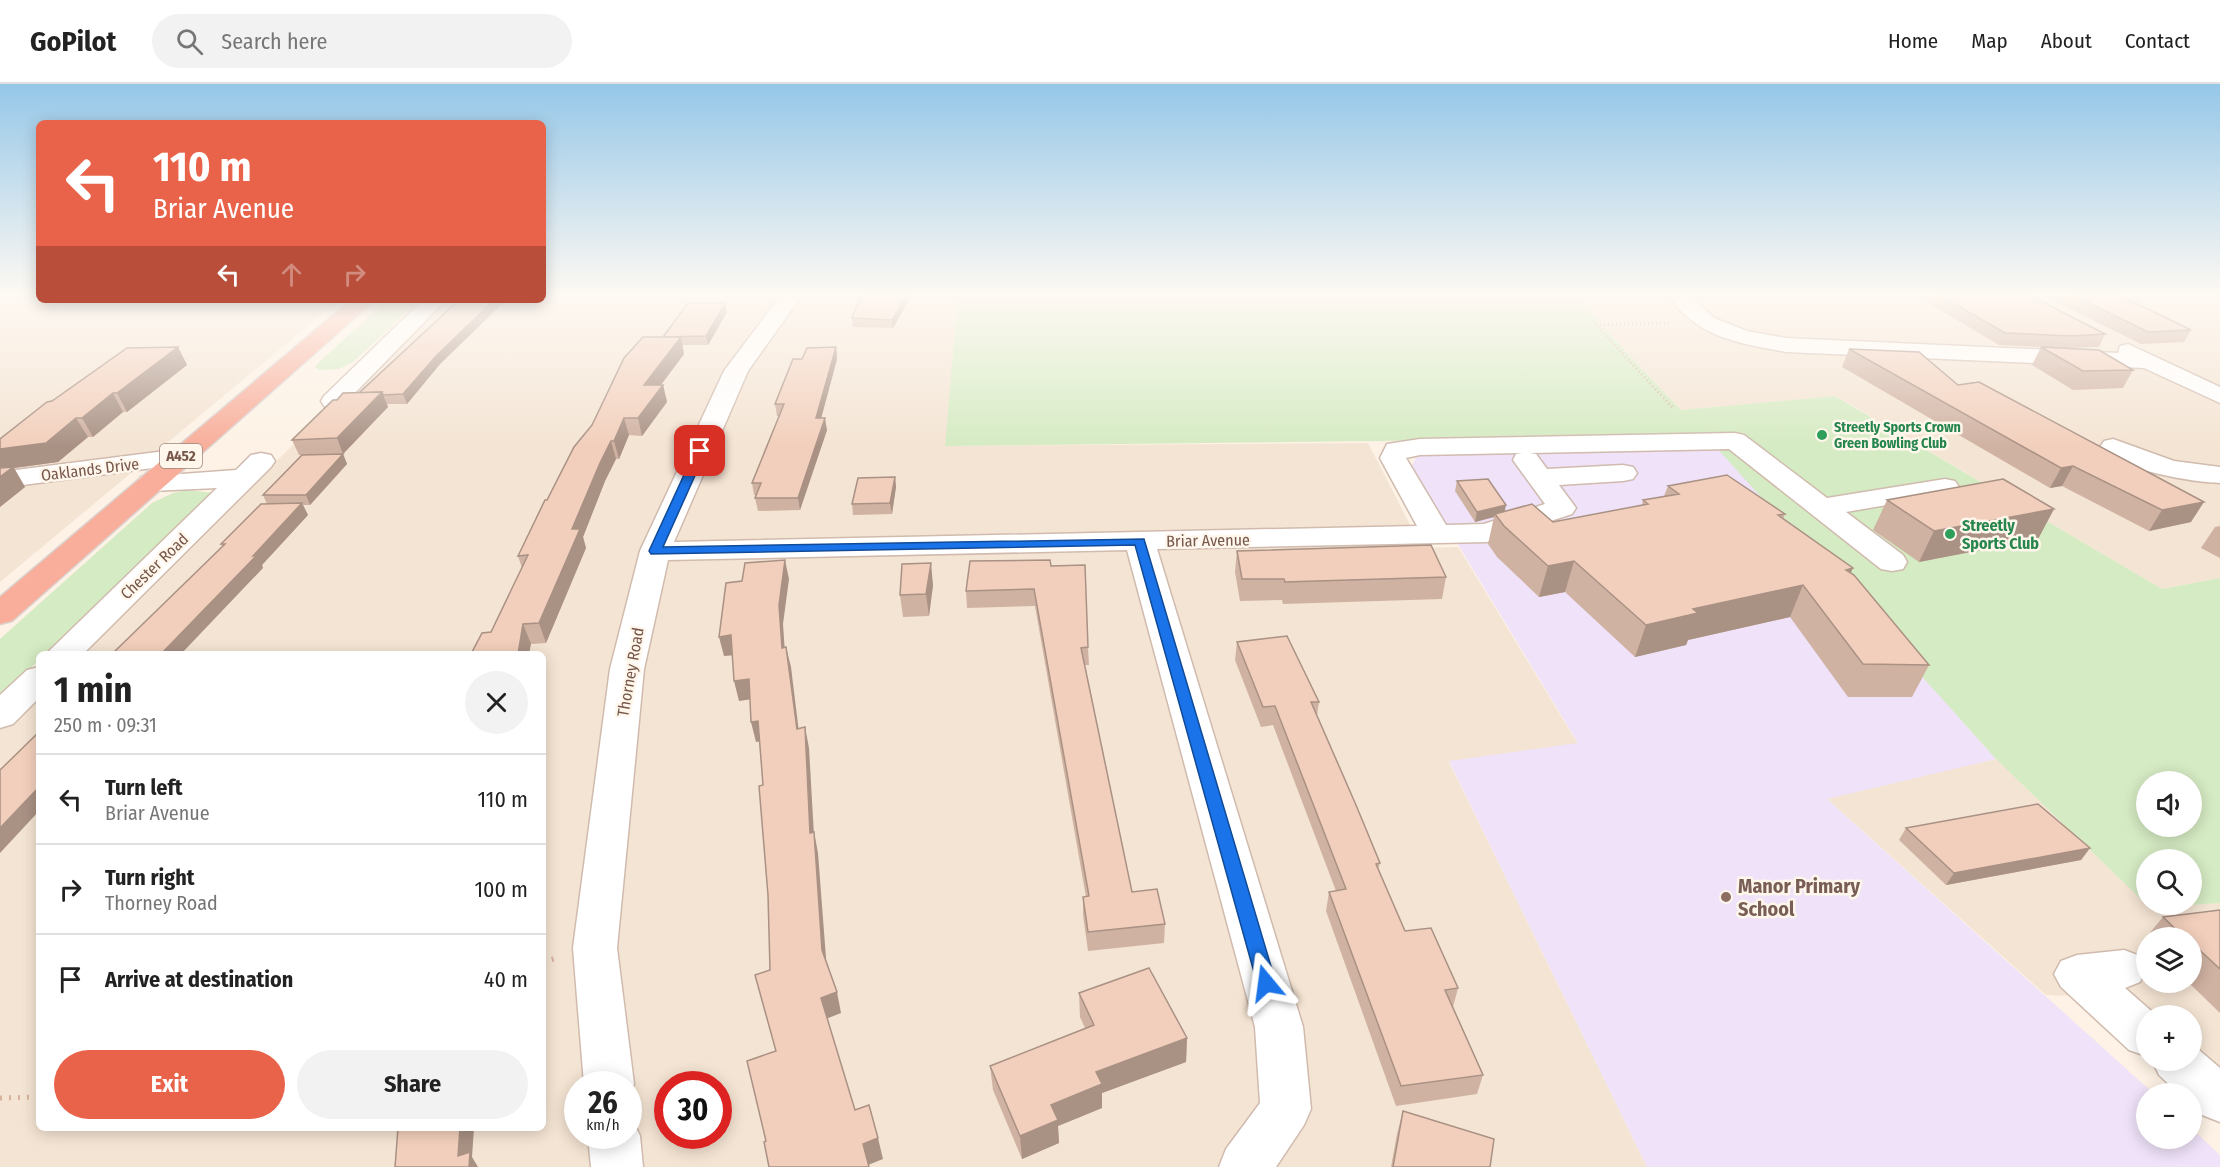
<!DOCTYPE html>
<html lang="en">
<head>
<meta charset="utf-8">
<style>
  :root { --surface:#fff; --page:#f2f2f2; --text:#222; --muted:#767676; --line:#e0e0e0; --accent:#e86349 }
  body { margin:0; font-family:"Fira Sans Condensed",sans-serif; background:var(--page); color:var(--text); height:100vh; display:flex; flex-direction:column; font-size:22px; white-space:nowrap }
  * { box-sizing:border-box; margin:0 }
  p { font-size:20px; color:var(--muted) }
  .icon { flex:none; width:33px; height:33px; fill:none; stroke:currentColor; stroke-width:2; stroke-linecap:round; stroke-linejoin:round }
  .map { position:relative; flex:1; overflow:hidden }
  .side { position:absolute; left:36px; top:567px; width:510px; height:480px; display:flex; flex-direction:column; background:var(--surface); border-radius:9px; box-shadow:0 3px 15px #0003 }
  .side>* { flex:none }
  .hud { position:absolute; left:36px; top:36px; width:510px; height:183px; border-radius:9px; box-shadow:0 3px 15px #0003; background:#e86349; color:#fff; overflow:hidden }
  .fabs { position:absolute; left:2136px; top:687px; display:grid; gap:12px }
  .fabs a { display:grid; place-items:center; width:66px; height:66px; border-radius:50%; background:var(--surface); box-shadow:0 3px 15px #0003; font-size:30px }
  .speed { position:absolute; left:564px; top:987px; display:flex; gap:12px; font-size:30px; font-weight:700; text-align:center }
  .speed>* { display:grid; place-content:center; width:78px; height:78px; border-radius:50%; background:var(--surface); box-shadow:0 3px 15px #0003; line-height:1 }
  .speed small { font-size:15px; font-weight:400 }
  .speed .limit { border:9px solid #d22; background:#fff; color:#111 }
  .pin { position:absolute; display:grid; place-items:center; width:51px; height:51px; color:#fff; margin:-26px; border-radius:12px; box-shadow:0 3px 9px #0006 }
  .me { position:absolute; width:66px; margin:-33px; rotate:344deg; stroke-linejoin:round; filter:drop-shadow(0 0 4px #0008) }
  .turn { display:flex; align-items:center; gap:21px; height:126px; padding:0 18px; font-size:27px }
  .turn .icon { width:78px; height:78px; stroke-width:2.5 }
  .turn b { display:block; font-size:42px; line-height:51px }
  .lanes { display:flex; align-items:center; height:57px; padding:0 18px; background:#0003; justify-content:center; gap:30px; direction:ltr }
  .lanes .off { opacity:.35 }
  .round { display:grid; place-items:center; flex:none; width:63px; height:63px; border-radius:32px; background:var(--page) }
  .summary { display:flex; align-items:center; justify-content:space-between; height:102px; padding:0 18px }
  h1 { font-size:36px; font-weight:700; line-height:45px }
  .cta { display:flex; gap:12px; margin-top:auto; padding:12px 18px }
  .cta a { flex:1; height:69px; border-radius:36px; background:var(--accent); color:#fff; font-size:24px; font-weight:700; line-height:69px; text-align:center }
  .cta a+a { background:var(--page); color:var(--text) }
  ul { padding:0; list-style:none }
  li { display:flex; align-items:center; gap:18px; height:90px; padding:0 18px; border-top:2px solid var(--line) }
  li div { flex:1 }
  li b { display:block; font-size:22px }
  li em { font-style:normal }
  header { display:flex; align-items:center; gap:36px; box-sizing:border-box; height:84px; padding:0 30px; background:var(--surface); border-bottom:2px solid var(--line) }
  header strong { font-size:28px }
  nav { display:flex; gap:33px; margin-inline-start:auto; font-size:21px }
  .search { width:420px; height:54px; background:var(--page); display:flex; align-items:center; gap:15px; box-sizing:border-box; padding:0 21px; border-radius:33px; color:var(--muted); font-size:22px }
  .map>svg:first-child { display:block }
  .residential { fill:#f4e4d3; fill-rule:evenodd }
  .education { fill:#efe2f9 }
  .green { fill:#d5ebc3; fill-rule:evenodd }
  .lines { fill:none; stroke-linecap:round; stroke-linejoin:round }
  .minor-casing { stroke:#d0bbae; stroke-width:3 }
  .highway-casing { stroke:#dbd3d0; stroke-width:3 }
  .path-far1 { stroke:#d8b29f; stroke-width:3; stroke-dasharray:1 3; stroke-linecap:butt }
  .path { stroke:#d8b29f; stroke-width:5; stroke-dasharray:2 7; stroke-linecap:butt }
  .minor { fill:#fff; fill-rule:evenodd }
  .highway { fill:#f8ae9b; fill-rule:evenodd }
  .wall { fill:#d0b2a2 }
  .shaded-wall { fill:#a99184 }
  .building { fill:#f2cfbc; stroke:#a99184; stroke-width:1.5 }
  .route { fill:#1a73e8; stroke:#114b97; stroke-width:1.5 }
  .leisure-dot { fill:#2e9e5b; stroke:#fff6ec; stroke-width:2 }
  .education-dot { fill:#8d6e63; stroke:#fff6ec; stroke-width:2 }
  .labels { text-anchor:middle; stroke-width:5; stroke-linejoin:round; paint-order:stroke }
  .far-leisure-label { font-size:14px; font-weight:bold; fill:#27864d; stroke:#fff6ec; text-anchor:start }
  .shield { fill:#fff6ec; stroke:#9f877b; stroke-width:1.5 }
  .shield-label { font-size:15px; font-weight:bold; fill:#76574a }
  .street-label { font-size:16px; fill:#76574a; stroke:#fff6ec }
  .leisure-label { font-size:16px; font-weight:bold; fill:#27864d; stroke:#fff6ec; text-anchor:start }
  .near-education-label { font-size:20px; font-weight:bold; fill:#785e54; stroke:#fff6ec; text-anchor:start }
</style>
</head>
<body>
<header>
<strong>GoPilot</strong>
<div class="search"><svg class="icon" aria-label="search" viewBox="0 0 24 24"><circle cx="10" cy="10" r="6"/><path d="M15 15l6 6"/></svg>Search here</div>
<nav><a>Home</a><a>Map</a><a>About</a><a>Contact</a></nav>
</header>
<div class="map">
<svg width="2220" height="1083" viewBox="0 0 2220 1083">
  <rect width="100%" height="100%" fill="#fdf2e5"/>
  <!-- residential -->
  <g class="residential">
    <polygon points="0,211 39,211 39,216 339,216 0,498"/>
    <path d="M543,211h415l-12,151 422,-3 54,105 36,-1 120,197 -129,18 198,405h-1647v-437l39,-39v437h504v-474h-466l366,-354h100zM578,1000h50v52h-50zM668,1000h50v52h-50z"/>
    <polygon points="1573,211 2220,211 2220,494 2162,505 1836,312 1681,326"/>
    <path d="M1996,675l154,149 70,-5v166l-28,-25v-28l-33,-1 -20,-17 -93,-3 -220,-197zM2146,854h46v44h-46z"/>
  </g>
  <!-- education -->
  <polygon class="education" points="1718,363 1996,675 1827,715 2153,1009 2146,1010 2146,1054 2192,1054 2192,1045 2220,1071 2220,1083 1647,1083 1449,677 1578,659 1411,383 1417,372 1443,369"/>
  <!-- green -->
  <g class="green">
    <path d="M958,211h615l108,115 154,-14 327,193 58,-11v325l-70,5 -154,-149 -289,-322 -762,9zM2146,698h46v44h-46zM2146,776h46v44h-46z"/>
    <polygon points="387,216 420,216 353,278 339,285 318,286 315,282"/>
    <polygon points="187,406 214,409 45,570 39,570 39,576 0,613 0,555 152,419 173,409"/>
  </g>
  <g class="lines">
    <defs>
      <g id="minor">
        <path d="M781,211h21l-54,76 -74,171 743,-16 -37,-68 7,-14 33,-5 315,-6 9,2 83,63 118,-19 10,2 4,6 -4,6 -10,2 -99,17 57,43 4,7 -4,7 -11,2 -11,-2 -152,-120 -199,4 6,1 11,15 76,-4 10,2 4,6 -4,6 -10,2 -64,4 17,23 -4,6 -85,28 -330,7 146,478 8,82 -7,16 -28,42h-57l7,-18 34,-46 -5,-76 -128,-477 -459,10 -24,109 -27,279 17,136 -6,12v-12h-44l-11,-136 37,-279 30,-118 84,-180zM1522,369l-6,1 -3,6 32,44 -61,20 -38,1 -40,-67 14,-3z"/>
        <path d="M1668,211h22l24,23 33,13 39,7 332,15 2,-7 8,-2 92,43v16l-76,-35 -358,-16c-47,-9 -89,-14 -118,-57z"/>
        <polygon points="423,216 446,216 342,322 333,324 324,322 321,317 324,312"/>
        <path d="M2113,355l61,22 46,6v16c-27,-1 -104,-13 -120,-36l4,-6z"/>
        <polygon points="181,365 191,367 194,373 191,379 0,404 0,388"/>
        <polygon points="261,369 271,371 275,377 271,383 83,570 46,570 217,404 151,407 141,405 137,399 141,393 236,386 251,371"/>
        <polygon points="39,583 39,614 13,640 0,644 0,611 27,586"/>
        <polygon points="2124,866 2140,872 2146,885 2140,898 2125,904 2157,932 2146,932 2146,972 2129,966 2061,903 2054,890 2061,877 2077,871"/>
        <polygon points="2192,960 2220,984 2220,1038 2202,1031 2192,1021 2192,1010 2179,1010 2159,991 2152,976 2192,976"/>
        <polygon points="628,1033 632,1035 640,1052 643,1083 591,1083 588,1052 628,1052"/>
      </g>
      <polygon id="highway" points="351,216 375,216 12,537 0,540 0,513"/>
    </defs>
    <!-- minor casing -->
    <use href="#minor" class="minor-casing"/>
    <!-- highway casing -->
    <use href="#highway" class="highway-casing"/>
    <!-- path-far1 -->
    <polyline class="path-far1" points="1669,239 1596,241 1674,325"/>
    <!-- path -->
    <g class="path">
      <polyline points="543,878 557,874"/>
      <polyline points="0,1014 39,1013"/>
    </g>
    <!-- minor -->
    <use href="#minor" class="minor"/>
    <!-- highway -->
    <use href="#highway" class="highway"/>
  </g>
  <!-- wall -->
  <g class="wall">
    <polygon points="861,211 912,211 893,244 853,243 852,234"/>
    <polygon points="1919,211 2029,211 2105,250 2099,263 2068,264 2133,286 2123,304 2073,306 2032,281 2041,263 1999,261 1918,213"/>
    <polygon points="2042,211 2119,211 2191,246 2184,258 2141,260"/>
    <polygon points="459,216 505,216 505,217 440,280 407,320 387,320 388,323 343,370 303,371 343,370 347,380 310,421 303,421 308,431 262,481 263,484 222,462 221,460 267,420 263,411 302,371 299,371 292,356 337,316 359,309"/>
    <polygon points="725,219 727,228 708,261 682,261 684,270 661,301 663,301 667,318 642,352 629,351 619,375 616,375 605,397 583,453 586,464 546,559 531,560 491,548 522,484 518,472 547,416 663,253"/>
    <polygon points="178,263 187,281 127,328 123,328 93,353 88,353 58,378 14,384 25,403 0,423 0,365 52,317"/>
    <polygon points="836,263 837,275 821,334 827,346 800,426 758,427 755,414 756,411 754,411 752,399 779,332 777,332 775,320 802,275"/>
    <polygon points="1849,265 1958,301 2191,438 2149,447 2062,402 2050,404 1842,283"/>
    <polygon points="895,393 896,403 892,430 853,431 852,420"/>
    <polygon points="1457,397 1505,427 1553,438 1642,421 1643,416 1664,412 1668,402 1785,430 1783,435 1851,489 1929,581 1912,613 1848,613 1790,533 1688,556 1686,561 1635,573 1565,508 1539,513 1497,473 1488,460 1494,433 1475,438 1455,407"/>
    <polygon points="1887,416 2054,425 2038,455 1919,478 1873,446"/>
    <polygon points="2220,442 2220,474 2201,464 2215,443"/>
    <polygon points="1237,467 1446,493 1442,515 1283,520 1282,516 1240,517 1235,488"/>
    <polygon points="1051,482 1088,563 1089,581 1085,581 1132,808 1165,840 1164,859 1088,867 1083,831 1083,813 1086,813 1035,522 967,524 966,507"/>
    <polygon points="933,501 929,532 903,533 900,511"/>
    <polygon points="1237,558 1319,618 1317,632 1380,779 1378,785 1405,847 1458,904 1453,923 1483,991 1477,1010 1396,1022 1326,827 1329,808 1336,807 1273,641 1261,643 1235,576"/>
    <polygon points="1906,744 2090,764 2081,776 1946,801 1899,756"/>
    <polygon points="2220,826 2220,929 2188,898 2192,898 2192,854 2146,854 2146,859 2144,856 2163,833"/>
    <polygon points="1079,909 1187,954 1186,978 1102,1009 1102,1024 1058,1042 1059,1059 1022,1075 993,1006 990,982 1085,944 1080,933"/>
    <polygon points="1403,1027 1490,1083 1391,1083 1397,1050"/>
  </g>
  <!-- shaded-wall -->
  <g class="shaded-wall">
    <polygon points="906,211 912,211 893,244 892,236"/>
    <polygon points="494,216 505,216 505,217 440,280 407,320 403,310 437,271"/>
    <polygon points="725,219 727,228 708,261 706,252"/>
    <polygon points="681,253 684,270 648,318 644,301"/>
    <polygon points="178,263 187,281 127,328 117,309"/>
    <polygon points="836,263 837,275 818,346 816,334"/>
    <polygon points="663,301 667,318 642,352 638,334"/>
    <polygon points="382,308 388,323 343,370 337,354"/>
    <polygon points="113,309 123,328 93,353 82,334"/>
    <polygon points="76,334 88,353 58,378 14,384 25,403 0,423 0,365"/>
    <polygon points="624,334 629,351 619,375 614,357"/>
    <polygon points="825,334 827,346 800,426 798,414"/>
    <polygon points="611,357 616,375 605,397 583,453 586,464 546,559 539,539 572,445 600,379"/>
    <polygon points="343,370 347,380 310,421 306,411"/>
    <polygon points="2073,382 2062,402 2050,404 2061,384"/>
    <polygon points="895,393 896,403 892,430 890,419"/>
    <polygon points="2204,418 2191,438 2149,447 2162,426"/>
    <polygon points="302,419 308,431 262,481 263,484 181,570 161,570"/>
    <polygon points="1506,421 1504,431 1495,430 1494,433 1475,438 1477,428"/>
    <polygon points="2054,425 2038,455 1919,478 1934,447"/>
    <polygon points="785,476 789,495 783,540 786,584 782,564 779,521"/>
    <polygon points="1574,477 1565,508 1539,513 1548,482"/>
    <polygon points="931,479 933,501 929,532 926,510"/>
    <polygon points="1853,484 1839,515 1846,486"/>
    <polygon points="1803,501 1790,533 1688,556 1686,561 1635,573 1646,541 1693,525"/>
    <polygon points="523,540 531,560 529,570 518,570"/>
    <polygon points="731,551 736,571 724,572 719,553"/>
    <polygon points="786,563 791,583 801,665 797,645"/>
    <polygon points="749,595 753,615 739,617 734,597"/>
    <polygon points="758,637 763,657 756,658 751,638"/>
    <polygon points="805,643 809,664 815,769 810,749"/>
    <polygon points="39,703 39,727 0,769 0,744"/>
    <polygon points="814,748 818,769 827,887 822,866"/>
    <polygon points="2090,764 2081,776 1946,801 1954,789"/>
    <polygon points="837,908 841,929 826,935 821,914"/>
    <polygon points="1187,954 1186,978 1102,1009 1102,1024 1058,1042 1059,1059 1022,1075 1020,1052 1051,1021 1096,988"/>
    <polygon points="460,1044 474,1044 472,1073 478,1083 465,1083 458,1072"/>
    <polygon points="878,1054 883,1075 868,1081 863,1060"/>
  </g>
  <!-- building -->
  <g class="building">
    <polygon points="861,211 906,211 892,236 852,234"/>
    <polygon points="1939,211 2029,211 2105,250 2072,252 2005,249"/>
    <polygon points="2072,211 2119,211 2191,246 2148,248"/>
    <polygon points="459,216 494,216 437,271 403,310 383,311 382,308 359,309"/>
    <polygon points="688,219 725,219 706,252 663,253"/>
    <polygon points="643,253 681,253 644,301 663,301 638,334 624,334 614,357 611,357 600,379 572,445 580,445 539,539 523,540 518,570 471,570 482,549 491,548 528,471 518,472 545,416 547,416 574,363 592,341 624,274"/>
    <polygon points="178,263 117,309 113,309 82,334 76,334 46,359 0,365 0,355 47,318 52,317 127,264"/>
    <polygon points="836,263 816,334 825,334 798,414 755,414 761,399 752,399 784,320 775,320 793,275 802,275 807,264"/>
    <polygon points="2041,263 2099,266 2133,286 2083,287"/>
    <polygon points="1849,265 1919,268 1958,301 1979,298 2204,418 2162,426 2073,382 2061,384"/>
    <polygon points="382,308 337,354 292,356 333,316 337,316 343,309"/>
    <polygon points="343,370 306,411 263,411 302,371"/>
    <polygon points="13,383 0,393 0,384"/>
    <polygon points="1727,391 1785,430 1778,431 1853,484 1846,486 1854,491 1929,581 1863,580 1803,501 1693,525 1698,529 1646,541 1574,477 1548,482 1504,442 1495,430 1532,420 1553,438 1648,420 1643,416 1679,410 1668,402"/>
    <polygon points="895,393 890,419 852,420 858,394"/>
    <polygon points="1488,395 1506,421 1477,428 1457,397"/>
    <polygon points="2003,395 2054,425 1934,447 1887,416"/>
    <polygon points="302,419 253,472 257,471 161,570 112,570 225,460 221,460 261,420"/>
    <polygon points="1431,461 1446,493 1285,498 1284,495 1242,495 1237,467"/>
    <polygon points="785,476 779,521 782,564 786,563 797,645 805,643 810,749 814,748 822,866 837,908 821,914 855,1026 869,1021 878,1054 863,1060 869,1083 769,1083 764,1058 766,1057 747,977 776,967 755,891 770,886 768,811 759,702 763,701 758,637 751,638 749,595 734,597 731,551 719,553 726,499 742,497 745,479"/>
    <polygon points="1050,476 1051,482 1085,481 1088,563 1081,564 1132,808 1157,805 1165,840 1088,848 1083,813 1089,812 1034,505 966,507 970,477"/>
    <polygon points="931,479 926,510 900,511 902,480"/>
    <polygon points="1287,552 1319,618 1311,618 1356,721 1380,779 1376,780 1405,847 1431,844 1458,904 1445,906 1483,991 1401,1002 1329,808 1346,805 1275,622 1263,623 1237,558"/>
    <polygon points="39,648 39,703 0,744 0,686"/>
    <polygon points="2038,720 2090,764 1954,789 1906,744"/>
    <polygon points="2220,826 2220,885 2192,859 2192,854 2185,854 2163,833"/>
    <polygon points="1149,884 1187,954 1096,988 1102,1000 1051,1021 1058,1036 1020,1052 990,982 1094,941 1079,909"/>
    <polygon points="1403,1027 1494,1055 1490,1083 1393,1083"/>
    <polygon points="398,1044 460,1044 458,1072 470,1068 469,1083 395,1083"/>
  </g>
  <!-- sky -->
  <linearGradient id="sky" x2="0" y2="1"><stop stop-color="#95c7e8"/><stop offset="0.58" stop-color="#fef9f3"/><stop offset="1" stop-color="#fef9f3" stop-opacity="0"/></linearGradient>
  <rect width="2220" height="363" fill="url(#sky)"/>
  <!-- route -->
  <polygon class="route" points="700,364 706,367 663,463 1144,455 1276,899 1273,905 1266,907 1260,905 1257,899 1135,461 651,470 649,467 695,367"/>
  <!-- markers -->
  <g class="leisure-dot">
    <circle cx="1822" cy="351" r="6"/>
    <circle cx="1950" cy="450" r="6"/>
  </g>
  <circle class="education-dot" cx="1726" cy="813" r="6"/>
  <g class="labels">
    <!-- far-leisure labels -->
    <g class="far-leisure-label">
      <text x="1834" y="348">Streetly Sports Crown<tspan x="1834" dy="16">Green Bowling Club</tspan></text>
    </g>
    <!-- shield labels -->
    <rect class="shield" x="160" y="360" width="42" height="24" rx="4.5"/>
    <g class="shield-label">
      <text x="181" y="377">A452</text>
    </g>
    <!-- street labels -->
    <g class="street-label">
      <text transform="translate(90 385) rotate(-7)" y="6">Oaklands Drive</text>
      <text transform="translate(1208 456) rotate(-1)" y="6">Briar Avenue</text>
      <text transform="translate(154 482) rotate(-44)" y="6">Chester Road</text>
      <text transform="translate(630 588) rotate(-80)" y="6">Thorney Road</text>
    </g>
    <!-- leisure labels -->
    <g class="leisure-label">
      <text x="1962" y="447">Streetly<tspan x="1962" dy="18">Sports Club</tspan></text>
    </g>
    <!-- near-education labels -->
    <g class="near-education-label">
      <text x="1738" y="809">Manor Primary<tspan x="1738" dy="23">School</tspan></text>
    </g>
  </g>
</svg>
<div class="fabs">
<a><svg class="icon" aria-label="sound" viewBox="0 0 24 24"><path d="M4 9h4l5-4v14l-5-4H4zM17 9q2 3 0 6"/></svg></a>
<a><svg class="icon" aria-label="search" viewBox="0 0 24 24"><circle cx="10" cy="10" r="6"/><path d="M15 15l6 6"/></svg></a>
<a><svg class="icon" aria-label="layers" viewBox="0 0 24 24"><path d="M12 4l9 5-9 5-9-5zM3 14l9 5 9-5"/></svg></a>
<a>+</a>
<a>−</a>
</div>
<div class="speed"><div>26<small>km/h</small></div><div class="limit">30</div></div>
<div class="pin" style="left:700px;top:367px;background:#d93025"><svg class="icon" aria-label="arrive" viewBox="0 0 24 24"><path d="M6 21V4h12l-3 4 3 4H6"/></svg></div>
<svg class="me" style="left:1266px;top:899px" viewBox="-20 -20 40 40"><path d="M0-17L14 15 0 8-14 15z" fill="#1a73e8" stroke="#fff" stroke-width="4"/></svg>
<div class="hud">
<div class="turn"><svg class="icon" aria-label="left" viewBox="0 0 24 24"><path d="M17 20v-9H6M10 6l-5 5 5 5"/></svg><div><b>110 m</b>Briar Avenue</div></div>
<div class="lanes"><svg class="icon" aria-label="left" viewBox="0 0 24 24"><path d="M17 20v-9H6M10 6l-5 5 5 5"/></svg><svg class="icon off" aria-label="ahead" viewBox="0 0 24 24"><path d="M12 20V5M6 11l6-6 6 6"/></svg><svg class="icon off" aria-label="right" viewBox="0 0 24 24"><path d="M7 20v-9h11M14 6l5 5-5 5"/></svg></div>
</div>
<section class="side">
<div class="summary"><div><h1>1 min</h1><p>250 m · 09:31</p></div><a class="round"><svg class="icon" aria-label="close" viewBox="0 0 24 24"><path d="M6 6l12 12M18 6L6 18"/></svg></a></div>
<ul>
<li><svg class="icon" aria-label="left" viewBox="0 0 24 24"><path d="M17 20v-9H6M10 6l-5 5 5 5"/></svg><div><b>Turn left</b><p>Briar Avenue</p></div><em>110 m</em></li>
<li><svg class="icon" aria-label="right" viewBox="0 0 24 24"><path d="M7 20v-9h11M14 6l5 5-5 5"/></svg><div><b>Turn right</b><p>Thorney Road</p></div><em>100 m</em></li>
<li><svg class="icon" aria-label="arrive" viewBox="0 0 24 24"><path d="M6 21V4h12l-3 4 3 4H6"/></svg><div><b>Arrive at destination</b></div><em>40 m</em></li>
</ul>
<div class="cta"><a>Exit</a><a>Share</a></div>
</section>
</div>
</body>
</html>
